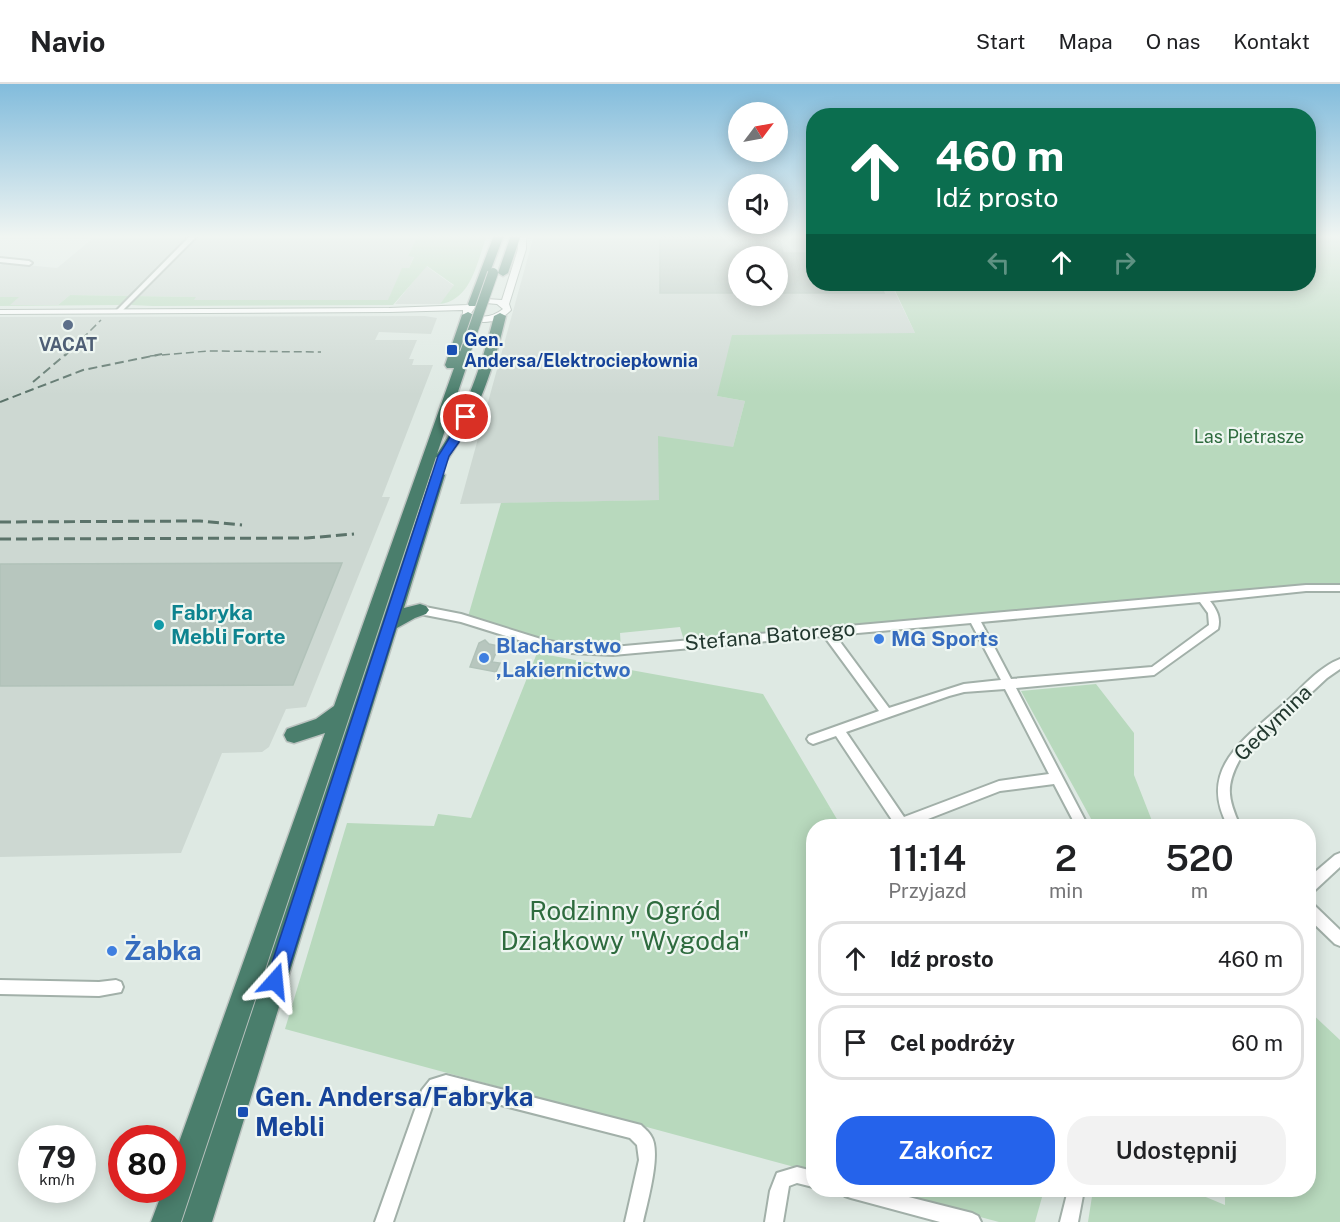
<!DOCTYPE html>
<html lang="pl">
<head>
<meta charset="utf-8">
<style>
  :root { --surface:#fff; --page:#f2f2f2; --text:#202124; --muted:#757577; --line:#e0e0e0; --accent:#2563eb }
  body { margin:0; font-family:"Public Sans",sans-serif; background:var(--page); color:var(--text); height:100vh; display:flex; flex-direction:column; font-size:22px; white-space:nowrap }
  * { box-sizing:border-box; margin:0 }
  p { font-size:20px; color:var(--muted) }
  .icon { flex:none; width:33px; height:33px; fill:none; stroke:currentColor; stroke-width:2; stroke-linecap:round; stroke-linejoin:round }
  .map { position:relative; flex:1; overflow:hidden }
  .details { position:absolute; left:806px; top:735px; width:510px; height:378px; display:flex; flex-direction:column; background:var(--surface); border-radius:24px; box-shadow:0 3px 15px #0003 }
  .details>* { flex:none }
  .banner { position:absolute; left:806px; top:24px; width:510px; height:183px; border-radius:24px; box-shadow:0 3px 15px #0003; background:#0b6e4f; color:#fff; overflow:hidden }
  .needle { width:39px; rotate:58deg }
  .fabs { position:absolute; left:728px; top:18px; display:grid; gap:12px }
  .fabs a { display:grid; place-items:center; width:60px; height:60px; border-radius:50%; background:var(--surface); box-shadow:0 3px 15px #0003; font-size:30px }
  .speed { position:absolute; left:18px; top:1041px; display:flex; gap:12px; font-size:30px; font-weight:700; text-align:center }
  .speed>* { display:grid; place-content:center; width:78px; height:78px; border-radius:50%; background:var(--surface); box-shadow:0 3px 15px #0003; line-height:1 }
  .speed small { font-size:15px; font-weight:400 }
  .speed .limit { border:9px solid #d22; background:#fff; color:#111 }
  .pin { position:absolute; display:grid; place-items:center; width:51px; height:51px; color:#fff; margin:-26px; border:3px solid #fff; border-radius:50%; box-shadow:0 2px 6px #0007 }
  .me { position:absolute; width:66px; margin:-33px; rotate:18deg; stroke-linejoin:round; filter:drop-shadow(0 0 4px #0008) }
  .turn { display:flex; align-items:center; gap:21px; height:126px; padding:0 30px; font-size:27px }
  .turn .icon { width:78px; height:78px; stroke-width:2.5 }
  .turn b { display:block; font-size:42px; line-height:51px }
  .lanes { display:flex; align-items:center; height:57px; padding:0 30px; background:#0003; justify-content:center; gap:30px; direction:ltr }
  .lanes .off { opacity:.35 }
  .eta { display:flex; justify-content:space-evenly; align-items:center; height:102px; text-align:center }
  .eta b { font-size:36px; font-weight:600; line-height:42px }
  .action { display:flex; gap:12px; margin-top:auto; padding:12px 30px }
  .action a { flex:1; height:69px; border-radius:24px; background:var(--accent); color:#fff; font-size:24px; font-weight:600; line-height:69px; text-align:center }
  .action a+a { background:var(--page); color:var(--text) }
  ul { padding:0; list-style:none }
  li { display:flex; align-items:center; gap:18px; height:75px; margin:0 12px 9px; padding:0 18px; border:3px solid var(--line); border-radius:24px }
  li div { flex:1 }
  li b { display:block; font-size:22px }
  li em { font-style:normal }
  header { display:flex; align-items:center; gap:36px; box-sizing:border-box; height:84px; padding:0 30px; background:var(--surface); border-bottom:2px solid var(--line) }
  header strong { font-size:28px }
  nav { display:flex; gap:33px; margin-inline-start:auto; font-size:21px }
  .map>svg:first-child { display:block }
  .built { fill:#cdd8d2; fill-rule:evenodd }
  .green { fill:#b8d9bd }
  .building { fill:#b7c6be; stroke:#b1c2b9; stroke-width:1.5 }
  .lines { fill:none; stroke-linecap:round; stroke-linejoin:round }
  .minor-casing { stroke:#a2b0a9; stroke-width:4 }
  .tertiary-casing { stroke:#a2b0a9; stroke-width:2 }
  .trunk-casing { stroke:#bcc3c0; stroke-width:3 }
  .minor { fill:#fff; fill-rule:evenodd }
  .tertiary { fill:#fff; fill-rule:evenodd }
  .trunk { fill:#4a7e6c; fill-rule:evenodd }
  .rail-far2 { stroke:#5b736a; stroke-width:1.5; stroke-dasharray:8 4; stroke-linecap:butt }
  .rail-far1 { stroke:#5b736a; stroke-width:2; stroke-dasharray:9 4.5; stroke-linecap:butt }
  .rail { stroke:#5b736a; stroke-width:3; stroke-dasharray:11 5; stroke-linecap:butt }
  .trunk-bridge-casing { stroke:#bcc3c0; stroke-width:12; stroke-linecap:butt }
  .trunk-bridge { stroke:#4a7e6c; stroke-width:10 }
  .route { fill:#2563eb; stroke:#184099; stroke-width:1.5 }
  .service-dot { fill:#5c6f8a; stroke:#eef6f1; stroke-width:2 }
  .transit-dot { fill:#1a4fb4; stroke:#eef6f1; stroke-width:2 }
  .culture-dot { fill:#0f9aa8; stroke:#eef6f1; stroke-width:2 }
  .shop-dot { fill:#3f7fe0; stroke:#eef6f1; stroke-width:2 }
  .labels { text-anchor:middle; stroke-width:4.5; stroke-linejoin:round; paint-order:stroke }
  .far-transit-label { font-size:18px; font-weight:bold; fill:#164399; stroke:#eef6f1; text-anchor:start }
  .far-service-label { font-size:18px; font-weight:bold; fill:#4e5e75; stroke:#eef6f1 }
  .far-park-label { font-size:18px; fill:#2e6b3e; stroke:#eef6f1 }
  .culture-label { font-size:21px; font-weight:bold; fill:#0d838f; stroke:#eef6f1; text-anchor:start }
  .street-label { font-size:21px; fill:#21372e; stroke:#eef6f1 }
  .shop-label { font-size:21px; font-weight:bold; fill:#366cbe; stroke:#eef6f1; text-anchor:start }
  .near-park-label { font-size:26px; fill:#2e6b3e; stroke:#eef6f1 }
  .near-shop-label { font-size:26px; font-weight:bold; fill:#366cbe; stroke:#eef6f1; text-anchor:start }
  .near-transit-label { font-size:26px; font-weight:bold; fill:#164399; stroke:#eef6f1; text-anchor:start }
</style>
</head>
<body>
<header>
<strong>Navio</strong>
<nav><a>Start</a><a>Mapa</a><a>O nas</a><a>Kontakt</a></nav>
</header>
<div class="map">
<svg width="1340" height="1138" viewBox="0 0 1340 1138">
  <rect width="100%" height="100%" fill="#dee9e3"/>
  <!-- built -->
  <g class="built">
    <polygon points="97,151 418,151 408,172 414,172 409,184 402,185 389,216 193,216 195,213 70,211 58,221 9,221 18,213 0,213 0,181 4,179 57,184"/>
    <path d="M534,151h279v49h78l24,49 -198,63 28,5 -12,46 -74,53 -199,4zM738,172h39v40h-39z"/>
    <polygon points="426,182 454,202 440,220 395,220"/>
    <polygon points="425,232 437,234 431,250 379,248 375,256 417,256 409,275 414,275 412,281 433,281 382,413 390,413 306,623 286,625 269,663 262,668 222,669 181,769 0,773 0,233"/>
  </g>
  <!-- green -->
  <g class="green">
    <path d="M418,151h69c-10,26 -15,65 -47,69l14,-19 -27,-19 -34,39 -240,1 -22,-1 2,-3 -11,1 -3,2 -119,1v-9h19l-9,8h48l12,-10 126,2 -2,3h194l14,-32h7l5,-11 -6,-1z"/>
    <polygon points="1308,151 1340,151 1340,504 685,560 680,543 620,549 621,566 571,565 467,536 501,419 659,416 658,352 733,363 745,317 717,312 732,251 915,249 892,200 1308,200 1308,196 1312,198 1308,195"/>
    <polygon points="537,569 763,610 841,742 813,742 813,1088 285,945 347,739 434,742 438,730 471,734"/>
    <polygon points="1096,600 1134,649 1134,691 1154,742 1095,742 1021,607"/>
    <polygon points="1308,926 1340,956 1340,1138 1088,1138 1093,1106 1189,1106 1225,1121 1225,1106 1308,1106"/>
    <polygon points="879,1106 1044,1106 1035,1138 999,1138"/>
  </g>
  <!-- building -->
  <g class="building">
    <polygon points="660,151 779,151 783,169 806,169 810,183 813,183 813,200 880,200 884,209 777,209 777,172 738,172 738,209 660,209"/>
    <polygon points="342,479 293,601 0,602 0,480"/>
    <polygon points="485,556 489,560 499,562 492,578 500,579 496,588 470,583 479,559"/>
  </g>
  <g class="lines">
    <defs>
      <g id="minor">
        <polygon points="191,151 198,151 121,228 117,228 117,226"/>
        <polygon points="0,174 29,177 32,179 29,181 0,178"/>
        <path d="M1306,501h34v6h-34l-96,10c7,9 11,17 8,28l-64,46 -138,13 72,138h-12l-22,-42 -54,7 -90,35h-14l-60,-90 -23,8 -4,-2 -2,-3 2,-3 70,-25 -55,-75 -211,19 -42,-2 -27,-5 -83,-26 -41,-8 -5,-4 5,-4 41,8 83,26 27,5 42,2zM1200,518l8,11 1,12 -57,42 -141,12 -30,-57zM971,539l30,57 -37,4 -75,24 -54,-73zM1005,605l44,85 -50,7 -95,36 -58,-85 103,-36 15,-4z"/>
        <path d="M1340,575v10l-13,9 -87,81c-15,27 -12,40 0,67h-12c-32,-58 19,-89 58,-124 16,-14 33,-35 54,-43z"/>
        <polygon points="1340,769 1340,783 1313,808 1308,809 1308,794 1335,771"/>
        <polygon points="1308,818 1313,820 1340,846 1340,862 1335,860 1308,834"/>
        <polygon points="0,896 99,898 116,896 121,898 123,903 121,908 99,912 0,910"/>
        <path d="M446,991l195,50c3,3 8,7 10,11 11,16 -4,67 -8,86h-18l14,-62 -2,-15 -7,-7 -184,-47 -5,1 -7,9 -41,121h-18l47,-132 8,-10z"/>
        <polygon points="797,1083 813,1087 813,1103 797,1099 789,1102 783,1138 765,1138 770,1107 777,1089"/>
        <polygon points="843,1106 881,1106 972,1129 978,1132 981,1138 940,1138 851,1114 845,1112"/>
        <polygon points="1068,1106 1084,1106 1078,1138 1060,1138"/>
      </g>
      <path id="tertiary" d="M518,151h8v14l-17,55 2,6c-12,13 -34,17 -48,4v-4l-74,2 -389,2v-4l389,-2 79,-3 18,-6 16,1 16,-51zM486,219l11,1 6,5c-10,8 -21,10 -32,4l5,-7z"/>
      <g id="trunk">
        <polygon points="494,151 504,151 478,220 477,222 469,222 468,220"/>
        <polygon points="511,151 521,151 508,189 503,192 498,189"/>
        <path d="M468,228l6,3 -12,35h7l2,3 -34,101c29,-42 45,-89 57,-138l6,-3 6,3c-12,51 -28,99 -58,143l-5,1 -7,-3 -255,765h-30l12,-32h9v-28l153,-429 -31,10 -7,-2 -3,-6 3,-6 29,-10 18,-13 120,-338h-7l-2,-3 17,-50z"/>
        <polygon points="438,387 445,391 404,524 420,520 426,522 429,526 426,530 415,534 397,544 212,1138 182,1138 431,391"/>
      </g>
    </defs>
    <!-- minor casing -->
    <use href="#minor" class="minor-casing"/>
    <!-- tertiary casing -->
    <use href="#tertiary" class="tertiary-casing"/>
    <!-- trunk casing -->
    <use href="#trunk" class="trunk-casing"/>
    <!-- minor -->
    <use href="#minor" class="minor"/>
    <!-- tertiary -->
    <use href="#tertiary" class="tertiary"/>
    <!-- trunk -->
    <use href="#trunk" class="trunk"/>
    <!-- rail-far2 -->
    <g class="rail-far2">
      <polyline points="65,272 101,236"/>
      <polyline points="150,272 208,267 321,268"/>
    </g>
    <!-- rail-far1 -->
    <g class="rail-far1">
      <polyline points="33,298 66,270"/>
      <polyline points="0,318 83,286 162,270"/>
    </g>
    <!-- rail -->
    <g class="rail">
      <polyline points="0,438 200,437 242,441"/>
      <polyline points="0,455 307,454 354,450"/>
    </g>
    <defs>
      <polyline id="trunk-bridge" points="465,269 493,189"/>
    </defs>
    <!-- trunk-bridge casing -->
    <use href="#trunk-bridge" class="trunk-bridge-casing"/>
    <!-- trunk-bridge -->
    <use href="#trunk-bridge" class="trunk-bridge"/>
  </g>
  <!-- sky -->
  <linearGradient id="sky" x2="0" y2="1"><stop stop-color="#82bcdc"/><stop offset="0.49" stop-color="#f0f5f2"/><stop offset="1" stop-color="#f0f5f2" stop-opacity="0"/></linearGradient>
  <rect width="1340" height="311" fill="url(#sky)"/>
  <!-- route -->
  <path class="route" d="M466,330l5,3 -12,25 -10,14 -164,525 -3,6 -7,3 -6,-3 -3,-6 172,-525c7,-9 22,-39 28,-42z"/>
  <!-- markers -->
  <circle class="service-dot" cx="68" cy="241" r="6"/>
  <g class="transit-dot">
    <rect x="446" y="260" width="12" height="12" rx="3"/>
    <rect x="237" y="1022" width="12" height="12" rx="3"/>
  </g>
  <circle class="culture-dot" cx="159" cy="541" r="6"/>
  <g class="shop-dot">
    <circle cx="879" cy="555" r="6"/>
    <circle cx="484" cy="574" r="6"/>
    <circle cx="112" cy="867" r="6"/>
  </g>
  <g class="labels">
    <!-- far-transit labels -->
    <g class="far-transit-label">
      <text x="464" y="262">Gen.<tspan x="464" dy="21">Andersa/Elektrociepłownia</tspan></text>
    </g>
    <!-- far-service labels -->
    <g class="far-service-label">
      <text x="68" y="267">VACAT</text>
    </g>
    <!-- far-park labels -->
    <g class="far-park-label">
      <text x="1249" y="359">Las Pietrasze</text>
    </g>
    <!-- culture labels -->
    <g class="culture-label">
      <text x="171" y="536">Fabryka<tspan x="171" dy="24">Mebli Forte</tspan></text>
    </g>
    <!-- street labels -->
    <g class="street-label">
      <text transform="translate(770 552) rotate(-5)" y="7">Stefana Batorego</text>
      <text transform="translate(1273 639) rotate(-44)" y="7">Gedymina</text>
    </g>
    <!-- shop labels -->
    <g class="shop-label">
      <text x="891" y="562">MG Sports</text>
      <text x="496" y="569">Blacharstwo<tspan x="496" dy="24">,Lakiernictwo</tspan></text>
    </g>
    <!-- near-park labels -->
    <g class="near-park-label">
      <text x="625" y="836">Rodzinny Ogród<tspan x="625" dy="30">Działkowy "Wygoda"</tspan></text>
    </g>
    <!-- near-shop labels -->
    <g class="near-shop-label">
      <text x="124" y="876">Żabka</text>
    </g>
    <!-- near-transit labels -->
    <g class="near-transit-label">
      <text x="255" y="1022">Gen. Andersa/Fabryka<tspan x="255" dy="30">Mebli</tspan></text>
    </g>
  </g>
</svg>
<div class="fabs">
<a><svg class="needle" viewBox="-14 -14 28 28"><path d="M0-13l5 13h-10z" fill="#e53935"/><path d="M0 13l5-13h-10z" fill="#757577"/></svg></a>
<a><svg class="icon" aria-label="sound" viewBox="0 0 24 24"><path d="M4 9h4l5-4v14l-5-4H4zM17 9q2 3 0 6"/></svg></a>
<a><svg class="icon" aria-label="search" viewBox="0 0 24 24"><circle cx="10" cy="10" r="6"/><path d="M15 15l6 6"/></svg></a>
</div>
<div class="speed"><div>79<small>km/h</small></div><div class="limit">80</div></div>
<div class="pin" style="left:466px;top:333px;background:#d93025"><svg class="icon" aria-label="arrive" viewBox="0 0 24 24"><path d="M6 21V4h12l-3 4 3 4H6"/></svg></div>
<svg class="me" style="left:275px;top:897px" viewBox="-20 -20 40 40"><path d="M0-17L14 15 0 8-14 15z" fill="#2563eb" stroke="#fff" stroke-width="4"/></svg>
<div class="banner">
<div class="turn"><svg class="icon" aria-label="ahead" viewBox="0 0 24 24"><path d="M12 20V5M6 11l6-6 6 6"/></svg><div><b>460 m</b>Idź prosto</div></div>
<div class="lanes"><svg class="icon off" aria-label="left" viewBox="0 0 24 24"><path d="M17 20v-9H6M10 6l-5 5 5 5"/></svg><svg class="icon" aria-label="ahead" viewBox="0 0 24 24"><path d="M12 20V5M6 11l6-6 6 6"/></svg><svg class="icon off" aria-label="right" viewBox="0 0 24 24"><path d="M7 20v-9h11M14 6l5 5-5 5"/></svg></div>
</div>
<section class="details">
<div class="eta">
<div><b>11:14</b><p>Przyjazd</p></div>
<div><b>2</b><p>min</p></div>
<div><b>520</b><p>m</p></div>
</div>
<ul>
<li><svg class="icon" aria-label="ahead" viewBox="0 0 24 24"><path d="M12 20V5M6 11l6-6 6 6"/></svg><div><b>Idź prosto</b></div><em>460 m</em></li>
<li><svg class="icon" aria-label="arrive" viewBox="0 0 24 24"><path d="M6 21V4h12l-3 4 3 4H6"/></svg><div><b>Cel podróży</b></div><em>60 m</em></li>
</ul>
<div class="action"><a>Zakończ</a><a>Udostępnij</a></div>
</section>
</div>
</body>
</html>
